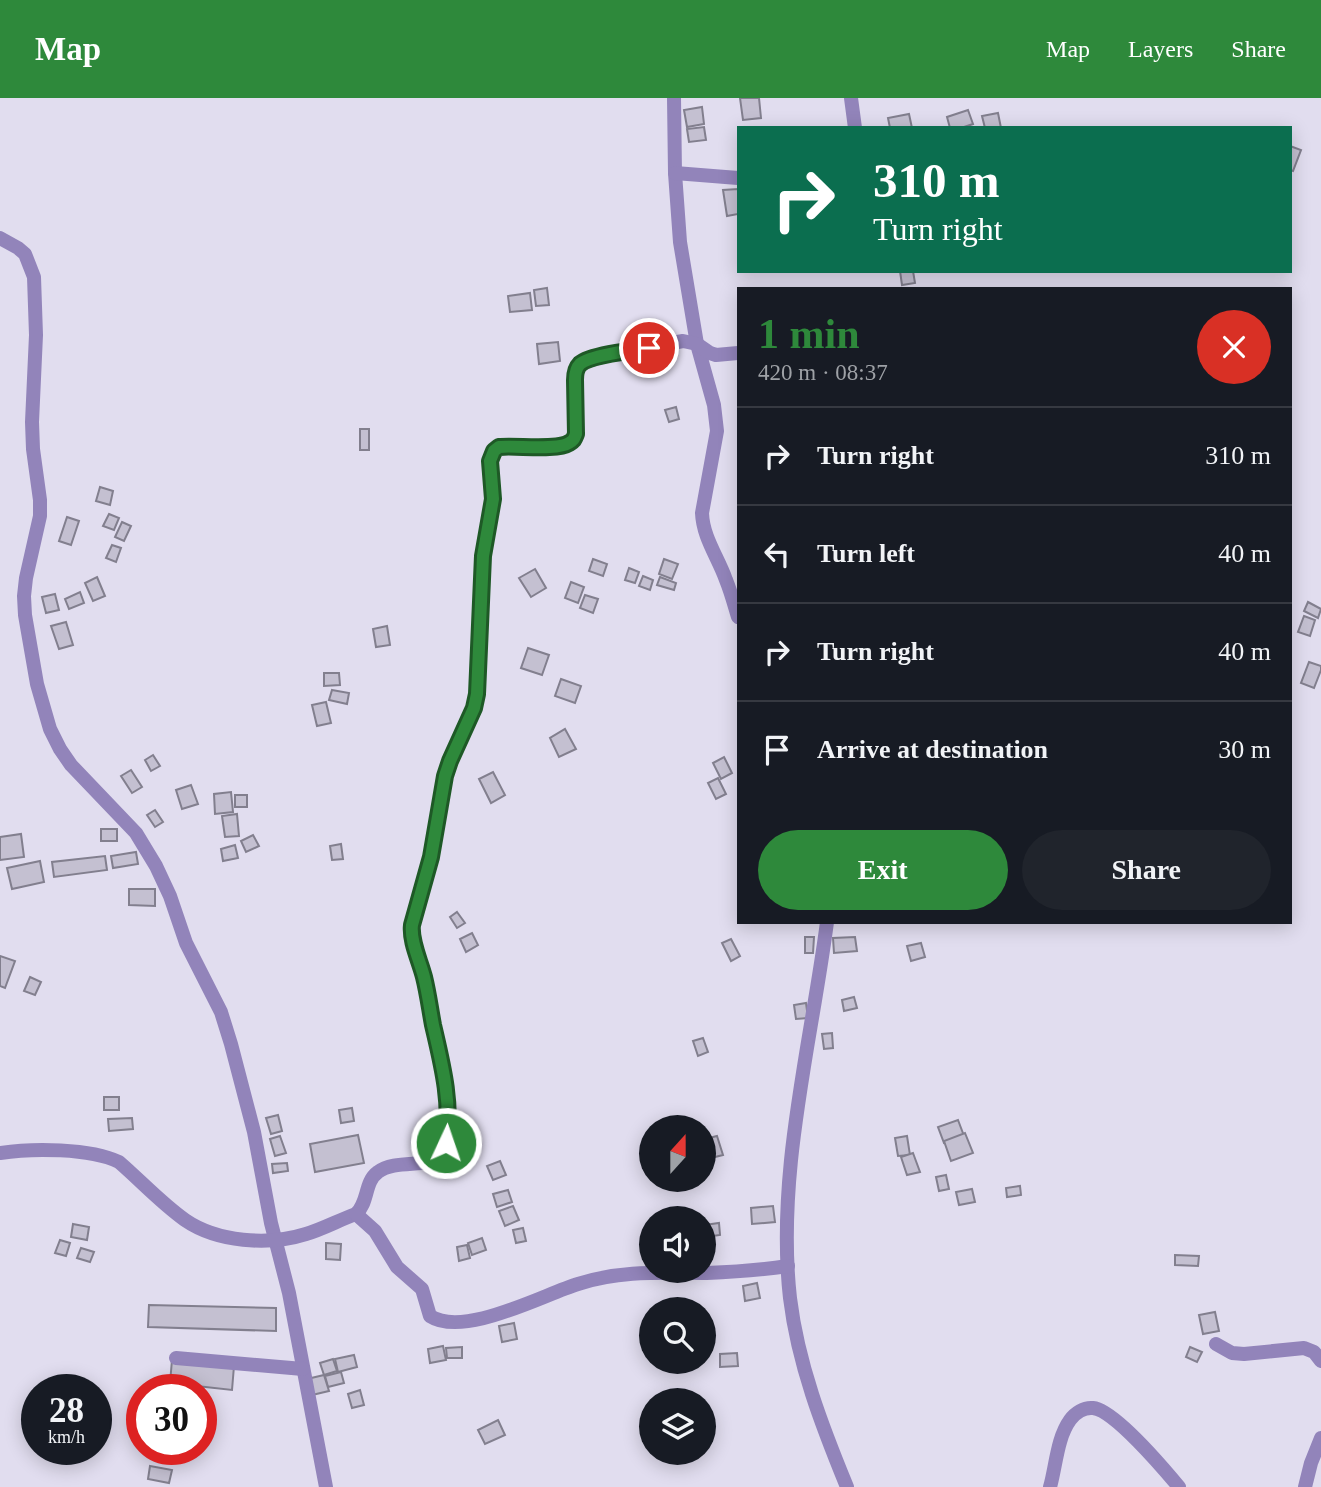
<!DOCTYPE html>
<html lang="en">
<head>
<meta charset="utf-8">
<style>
  :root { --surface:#171b24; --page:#20242c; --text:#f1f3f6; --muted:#9ea1a6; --line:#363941; --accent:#2e893b }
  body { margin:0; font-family:"Times New Roman",serif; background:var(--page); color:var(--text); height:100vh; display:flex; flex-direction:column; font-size:26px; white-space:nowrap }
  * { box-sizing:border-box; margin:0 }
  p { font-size:23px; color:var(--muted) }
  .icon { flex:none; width:38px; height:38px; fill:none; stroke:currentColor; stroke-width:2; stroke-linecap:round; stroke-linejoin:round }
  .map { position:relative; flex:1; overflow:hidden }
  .details { position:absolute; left:737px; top:189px; width:555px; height:637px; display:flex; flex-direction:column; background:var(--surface); border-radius:0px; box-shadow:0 4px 18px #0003 }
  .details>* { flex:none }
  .banner { position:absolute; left:737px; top:28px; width:555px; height:147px; border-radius:0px; box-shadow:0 4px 18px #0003; background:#0b6e4f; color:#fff; overflow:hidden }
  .needle { width:46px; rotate:21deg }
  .fabs { position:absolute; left:639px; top:1017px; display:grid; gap:14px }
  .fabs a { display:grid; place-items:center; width:77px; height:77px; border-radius:50%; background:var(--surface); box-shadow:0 4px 18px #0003; font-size:35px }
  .speed { position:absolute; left:21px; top:1276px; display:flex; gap:14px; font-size:35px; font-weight:700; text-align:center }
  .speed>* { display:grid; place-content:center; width:91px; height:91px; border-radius:50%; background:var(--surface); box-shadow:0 4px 18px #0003; line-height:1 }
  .speed small { font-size:18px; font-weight:400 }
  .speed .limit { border:10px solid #d22; background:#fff; color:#111 }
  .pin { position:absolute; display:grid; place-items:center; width:60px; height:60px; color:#fff; margin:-30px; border:4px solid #fff; border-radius:50%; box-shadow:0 2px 7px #0007 }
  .me { position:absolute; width:77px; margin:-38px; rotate:3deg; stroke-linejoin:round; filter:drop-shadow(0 0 5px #0008) }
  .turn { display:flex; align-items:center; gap:24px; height:147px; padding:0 21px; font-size:32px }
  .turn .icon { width:91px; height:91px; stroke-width:2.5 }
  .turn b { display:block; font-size:49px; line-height:60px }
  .round { display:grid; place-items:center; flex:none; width:74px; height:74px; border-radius:37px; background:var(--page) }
  .headline { display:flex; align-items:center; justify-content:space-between; height:119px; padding:0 21px }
  h1 { font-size:42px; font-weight:700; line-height:52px; color:var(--accent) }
  .primary-button { display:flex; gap:14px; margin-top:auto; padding:14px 21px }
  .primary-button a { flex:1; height:80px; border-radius:42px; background:var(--accent); color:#fff; font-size:28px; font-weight:700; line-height:80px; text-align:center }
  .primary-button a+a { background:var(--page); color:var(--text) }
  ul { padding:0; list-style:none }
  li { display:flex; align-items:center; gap:21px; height:98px; padding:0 21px; border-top:2px solid var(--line) }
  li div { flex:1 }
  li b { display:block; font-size:26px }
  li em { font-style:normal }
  header { display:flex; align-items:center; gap:42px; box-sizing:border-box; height:98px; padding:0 35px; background:var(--accent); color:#fff }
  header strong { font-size:33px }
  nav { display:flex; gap:38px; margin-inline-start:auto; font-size:24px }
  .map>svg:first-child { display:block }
  .building { fill:#c4c0d1; stroke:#827f8e; stroke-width:2 }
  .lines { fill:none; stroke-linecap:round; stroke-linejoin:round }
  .minor { stroke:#9284ba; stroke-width:14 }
  .route-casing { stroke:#1e5926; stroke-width:18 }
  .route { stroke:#2e893b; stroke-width:12 }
</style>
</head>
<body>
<header>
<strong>Map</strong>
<nav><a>Map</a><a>Layers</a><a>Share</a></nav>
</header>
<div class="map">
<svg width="1321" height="1389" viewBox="0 0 1321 1389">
  <rect width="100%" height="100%" fill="#e1ddef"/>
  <!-- building -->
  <g class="building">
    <polygon points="740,0 759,0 761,20 743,22"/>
    <polygon points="702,9 704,26 687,29 684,12"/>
    <polygon points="968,12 973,26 961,30 950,30 947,19"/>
    <polygon points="998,15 1001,30 985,30 982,18"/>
    <polygon points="909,16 912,30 890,30 888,20"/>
    <polygon points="704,29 706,42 689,44 687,31"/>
    <polygon points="1290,48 1301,52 1293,73 1290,72"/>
    <polygon points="738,91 738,116 727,118 723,92"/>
    <polygon points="900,173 913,173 915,185 902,187"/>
    <polygon points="547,190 549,207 536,208 534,192"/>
    <polygon points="530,195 532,212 510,214 508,198"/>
    <polygon points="558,244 560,263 539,266 537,246"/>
    <polygon points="676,309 679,321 669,324 665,312"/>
    <rect x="360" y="331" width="9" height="21"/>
    <polygon points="100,389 113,393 110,407 96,403"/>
    <polygon points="109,416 119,420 114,432 103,428"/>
    <polygon points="67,419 79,423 71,447 59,443"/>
    <polygon points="122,424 131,428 124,443 115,439"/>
    <polygon points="112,447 121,450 116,464 106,460"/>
    <polygon points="593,461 607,466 603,478 589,473"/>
    <polygon points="664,461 678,466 672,481 659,476"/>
    <polygon points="629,470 639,474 635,485 625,482"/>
    <polygon points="535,471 546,490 531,499 519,480"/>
    <polygon points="643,478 653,482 650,492 639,488"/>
    <polygon points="97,479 105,498 93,503 85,485"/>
    <polygon points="660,479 676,485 674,492 657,487"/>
    <polygon points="571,484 584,489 578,505 565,500"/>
    <polygon points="80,494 84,505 69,511 65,501"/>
    <polygon points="55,496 59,512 46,515 42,499"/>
    <polygon points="585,497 598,501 593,515 580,510"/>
    <polygon points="1308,504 1321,511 1318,520 1304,513"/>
    <polygon points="1304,518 1315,522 1310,538 1298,534"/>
    <polygon points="66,524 73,547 59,551 51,528"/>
    <polygon points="387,528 390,547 376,549 373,531"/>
    <polygon points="528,550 549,557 542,577 521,570"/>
    <polygon points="1309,564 1321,568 1321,572 1314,590 1301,585"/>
    <polygon points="324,575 339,575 340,587 324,588"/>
    <polygon points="561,581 581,588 575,605 555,598"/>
    <polygon points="332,592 349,595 347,606 329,602"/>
    <polygon points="326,604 331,625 317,628 312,607"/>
    <polygon points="565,631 576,651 559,659 550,640"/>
    <polygon points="153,657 160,668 151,673 145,662"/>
    <polygon points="724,659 732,675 721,681 713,665"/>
    <polygon points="131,672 142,689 132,695 121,678"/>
    <polygon points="493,674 505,697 491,705 479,681"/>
    <polygon points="718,680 726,696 716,701 708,685"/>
    <polygon points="191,687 198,706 182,711 176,692"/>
    <polygon points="231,694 233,714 215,716 214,696"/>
    <rect x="235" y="697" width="12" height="12"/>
    <polygon points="155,712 163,724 155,729 147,717"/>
    <polygon points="237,716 239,738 225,739 222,718"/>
    <rect x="101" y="731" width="16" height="12"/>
    <polygon points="21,736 24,759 0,762 0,739"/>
    <polygon points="253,737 259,748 246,754 241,743"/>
    <polygon points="341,746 343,761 332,762 330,748"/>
    <polygon points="235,747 238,760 223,763 221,751"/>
    <polygon points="136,754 138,766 113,770 111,758"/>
    <polygon points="105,758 107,772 54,779 52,764"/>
    <polygon points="40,763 44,784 12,791 7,770"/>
    <polygon points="129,791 155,791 155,808 129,807"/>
    <polygon points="457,814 465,825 457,830 450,819"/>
    <polygon points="472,835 478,847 466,854 460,841"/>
    <polygon points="805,839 814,839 813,855 805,855"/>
    <polygon points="855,839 857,853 834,855 833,840"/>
    <polygon points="731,841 740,858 731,863 722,845"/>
    <polygon points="921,845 925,859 911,863 907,848"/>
    <polygon points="0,858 15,863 5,890 0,888"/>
    <polygon points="30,879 41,884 35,897 24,893"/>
    <polygon points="854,899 857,910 844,913 842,902"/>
    <polygon points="806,905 808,920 796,921 794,907"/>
    <polygon points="832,935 833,950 824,951 822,936"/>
    <polygon points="703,940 708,954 698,958 693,943"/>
    <rect x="104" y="999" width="15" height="13"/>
    <polygon points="352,1010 354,1023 341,1025 339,1012"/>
    <polygon points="278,1017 282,1033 271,1036 266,1020"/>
    <polygon points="132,1020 133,1031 109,1033 108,1021"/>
    <polygon points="958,1022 964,1038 944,1045 938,1029"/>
    <polygon points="965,1035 973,1055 951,1063 944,1043"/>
    <polygon points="358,1037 364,1065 315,1074 310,1046"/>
    <polygon points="280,1038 286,1055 275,1058 270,1041"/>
    <polygon points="717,1038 723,1057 711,1060 709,1051 712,1050 709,1040"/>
    <polygon points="907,1038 910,1057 898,1058 895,1040"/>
    <polygon points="913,1055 920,1074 907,1077 901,1059"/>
    <polygon points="500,1063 506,1077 493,1082 487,1068"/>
    <polygon points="287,1065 288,1073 273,1075 272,1066"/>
    <polygon points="946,1077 949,1091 939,1093 936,1079"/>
    <polygon points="1020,1088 1021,1097 1007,1099 1006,1090"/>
    <polygon points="972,1091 975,1104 959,1107 956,1094"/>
    <polygon points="508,1092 512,1104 497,1109 493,1096"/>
    <polygon points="513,1108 519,1122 505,1128 499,1113"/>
    <polygon points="773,1108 775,1124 752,1126 751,1110"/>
    <polygon points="719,1125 720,1137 705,1139 704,1127"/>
    <polygon points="73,1126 89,1129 87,1142 71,1139"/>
    <polygon points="523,1130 526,1143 516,1145 513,1132"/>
    <polygon points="482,1140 486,1152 472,1157 468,1145"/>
    <polygon points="60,1142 70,1145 66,1158 55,1155"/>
    <polygon points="326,1145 341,1146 340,1162 326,1161"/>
    <polygon points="467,1147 470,1160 459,1163 457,1149"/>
    <polygon points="81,1150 94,1154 90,1164 77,1160"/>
    <polygon points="1175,1157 1199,1158 1198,1168 1175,1167"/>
    <polygon points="757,1185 760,1200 745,1203 743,1188"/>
    <polygon points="149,1207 276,1210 276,1233 148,1229"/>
    <polygon points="1215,1214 1219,1233 1203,1236 1199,1217"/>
    <polygon points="514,1225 517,1241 502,1244 499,1228"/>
    <polygon points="443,1248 446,1262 430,1265 428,1251"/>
    <polygon points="462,1249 462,1260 447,1260 446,1250"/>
    <polygon points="1190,1249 1202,1254 1197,1264 1186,1259"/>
    <polygon points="737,1255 738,1268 720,1269 720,1256"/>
    <polygon points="354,1257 357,1269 338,1274 335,1261"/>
    <polygon points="333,1261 337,1273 324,1277 320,1265"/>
    <polygon points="172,1262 234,1268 232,1292 170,1285"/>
    <polygon points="341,1274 344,1285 328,1289 325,1278"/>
    <polygon points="324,1277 329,1293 312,1297 307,1281"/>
    <polygon points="360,1292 364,1307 352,1310 348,1296"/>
    <polygon points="498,1322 505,1337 485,1346 478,1332"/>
    <polygon points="150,1368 172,1372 169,1385 148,1381"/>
  </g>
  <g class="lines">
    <!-- minor -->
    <g class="minor">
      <path d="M674,0l1,75 5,69 17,102 17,61 3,26 -15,82c1,25 16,44 24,67 5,12 8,24 12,37"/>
      <polyline points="851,0 855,30"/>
      <polyline points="675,75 738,80"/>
      <polyline points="0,140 18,150 25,156 34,179 36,237 32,324 33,351 40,402 40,418 26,480 24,498 25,517 37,586 50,631 60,651 71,667 136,735 156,768 170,798 186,845 221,914 231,946 254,1034 271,1125 289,1195 326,1389"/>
      <path d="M827,824c-16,123 -51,252 -37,376 8,66 32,128 57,189"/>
      <path d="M0,1055c32,-5 90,-5 119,9 22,19 42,41 66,58 32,22 83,26 121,14 17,-5 33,-14 50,-20 13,-12 8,-32 22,-42 17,-13 50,-4 62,-15 21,-21 -1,-106 -7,-132 -4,-19 -7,-39 -12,-58 -3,-14 -11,-27 -9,-42l19,-68 14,-81 5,-15 24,-53 3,-14 6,-138 10,-57 -3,-38 4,-10 5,-4c16,-1 58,4 70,-4 6,-3 7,-9 8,-15 -1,-17 -9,-56 7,-66l29,-8 70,-13 14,3 13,9 6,2 22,-2"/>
      <path d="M356,1116l19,17 22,36 25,22 8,27c34,22 112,-21 148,-32 43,-14 85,-11 129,-11 27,-1 54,-3 81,-7"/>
      <polyline points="1216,1246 1232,1255 1244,1256 1304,1250 1314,1254 1321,1263"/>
      <polyline points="176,1260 303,1271"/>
      <path d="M1050,1389c6,-21 7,-49 20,-67 5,-7 14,-13 23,-12 21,2 71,61 86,79"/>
      <polyline points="1305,1389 1311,1365 1321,1340"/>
    </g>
  </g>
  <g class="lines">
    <defs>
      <path id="route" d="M446,1045c6,-41 -4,-79 -13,-118 -3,-16 -5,-32 -9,-48 -4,-16 -14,-36 -12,-52l19,-68 14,-81 5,-15 24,-53 3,-14 6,-138 10,-57 -3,-38 4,-10 5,-4c16,-2 57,4 70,-4 5,-3 5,-4 7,-9l-1,-54c0,-5 1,-12 5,-16 10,-9 54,-14 69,-16"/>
    </defs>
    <!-- route casing -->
    <use href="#route" class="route-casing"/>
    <!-- route -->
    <use href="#route" class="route"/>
  </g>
</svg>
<div class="fabs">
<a><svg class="needle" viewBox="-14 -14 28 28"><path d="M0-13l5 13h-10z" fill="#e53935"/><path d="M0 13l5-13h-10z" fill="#9ea1a6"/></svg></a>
<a><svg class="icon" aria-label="sound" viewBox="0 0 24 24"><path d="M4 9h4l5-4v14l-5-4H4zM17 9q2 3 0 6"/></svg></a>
<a><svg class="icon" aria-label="search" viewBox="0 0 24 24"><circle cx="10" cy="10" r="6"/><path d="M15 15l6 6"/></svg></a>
<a><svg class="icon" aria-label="layers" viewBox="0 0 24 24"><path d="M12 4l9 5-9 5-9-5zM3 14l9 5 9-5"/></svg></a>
</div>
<div class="speed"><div>28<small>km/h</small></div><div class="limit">30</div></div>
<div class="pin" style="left:649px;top:250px;background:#d93025"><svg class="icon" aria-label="arrive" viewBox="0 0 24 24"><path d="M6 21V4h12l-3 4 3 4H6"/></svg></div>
<svg class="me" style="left:446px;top:1045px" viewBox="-20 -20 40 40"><circle r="17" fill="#2e893b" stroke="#fff" stroke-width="3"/><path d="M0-11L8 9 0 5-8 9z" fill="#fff"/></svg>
<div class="banner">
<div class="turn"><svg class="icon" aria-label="right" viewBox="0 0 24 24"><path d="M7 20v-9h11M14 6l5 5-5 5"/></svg><div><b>310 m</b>Turn right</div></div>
</div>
<section class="details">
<div class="headline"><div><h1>1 min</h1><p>420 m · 08:37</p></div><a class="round" style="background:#d93025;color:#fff"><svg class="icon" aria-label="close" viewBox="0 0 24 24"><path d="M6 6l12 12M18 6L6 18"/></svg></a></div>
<ul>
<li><svg class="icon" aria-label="right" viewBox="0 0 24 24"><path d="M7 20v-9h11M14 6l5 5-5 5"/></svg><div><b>Turn right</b></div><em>310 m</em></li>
<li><svg class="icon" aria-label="left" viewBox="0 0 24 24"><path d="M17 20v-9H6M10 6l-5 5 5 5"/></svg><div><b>Turn left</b></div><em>40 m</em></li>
<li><svg class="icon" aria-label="right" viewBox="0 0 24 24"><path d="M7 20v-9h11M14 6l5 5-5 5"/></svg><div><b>Turn right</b></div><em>40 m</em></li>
<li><svg class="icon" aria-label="arrive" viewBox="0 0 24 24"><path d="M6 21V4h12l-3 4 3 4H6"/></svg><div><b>Arrive at destination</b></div><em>30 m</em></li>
</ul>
<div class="primary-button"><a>Exit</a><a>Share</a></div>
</section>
</div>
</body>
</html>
